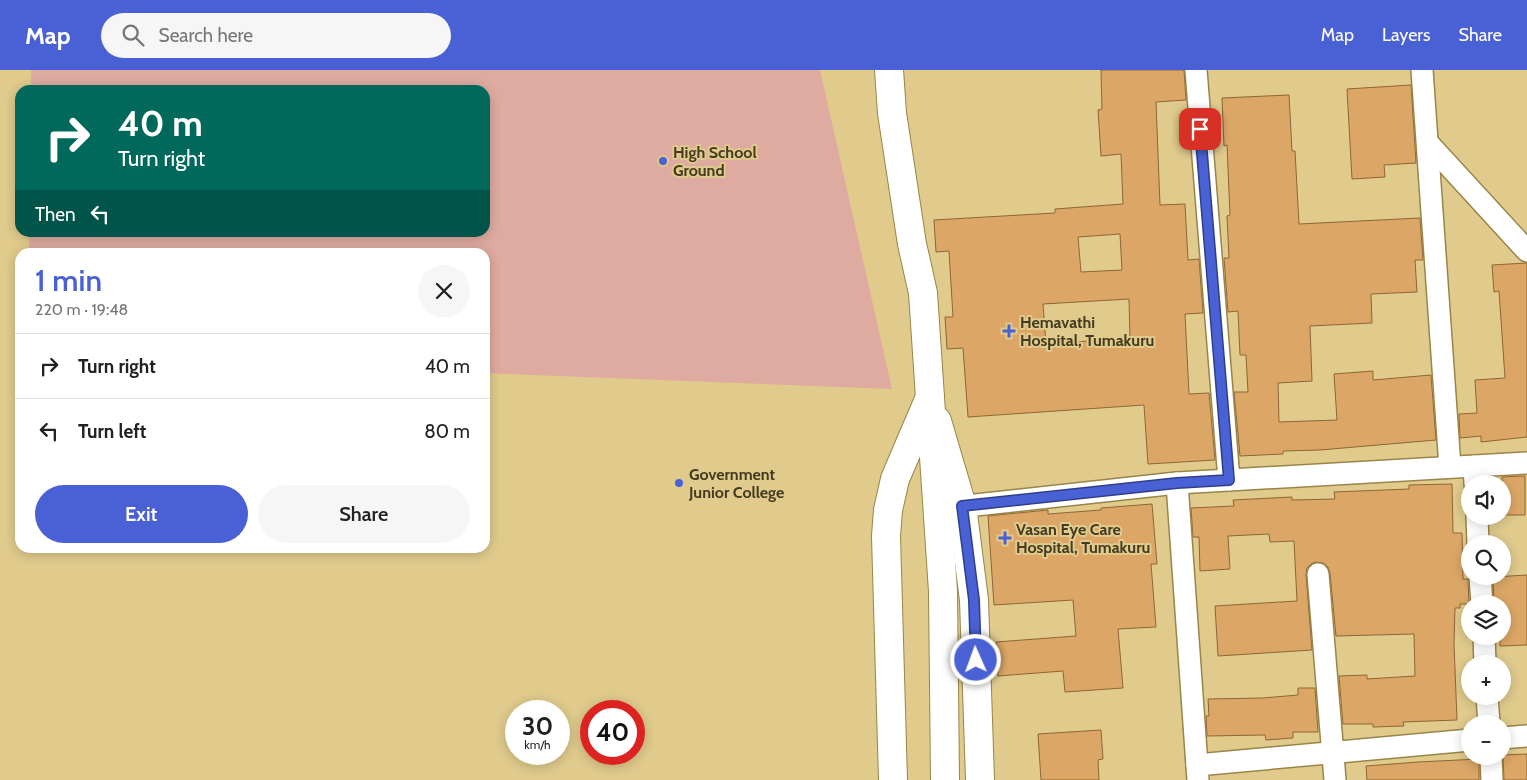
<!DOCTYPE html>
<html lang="en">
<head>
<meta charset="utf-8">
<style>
  :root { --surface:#fff; --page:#f6f6f6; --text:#222; --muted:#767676; --line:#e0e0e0; --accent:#4a61d5 }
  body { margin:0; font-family:Cabin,sans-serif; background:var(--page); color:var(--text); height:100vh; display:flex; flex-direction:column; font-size:19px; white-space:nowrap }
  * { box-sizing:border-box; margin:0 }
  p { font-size:16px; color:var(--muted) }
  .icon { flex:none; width:28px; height:28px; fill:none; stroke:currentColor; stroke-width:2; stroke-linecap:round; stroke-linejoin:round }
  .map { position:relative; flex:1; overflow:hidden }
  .drawer { position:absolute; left:15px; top:178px; width:475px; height:305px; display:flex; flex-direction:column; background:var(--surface); border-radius:15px; box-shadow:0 2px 12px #0003 }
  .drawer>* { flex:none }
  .top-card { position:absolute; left:15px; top:15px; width:475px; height:152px; border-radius:15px; box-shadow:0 2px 12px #0003; background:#00695c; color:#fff; overflow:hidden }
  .tools { position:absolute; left:1461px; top:405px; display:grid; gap:10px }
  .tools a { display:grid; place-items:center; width:50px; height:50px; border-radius:50%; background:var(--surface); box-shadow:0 2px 12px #0003; font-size:25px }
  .speed { position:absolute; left:505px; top:630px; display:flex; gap:10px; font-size:25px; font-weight:700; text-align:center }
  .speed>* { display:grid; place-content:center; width:65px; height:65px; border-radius:50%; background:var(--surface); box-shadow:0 2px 12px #0003; line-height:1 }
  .speed small { font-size:12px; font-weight:400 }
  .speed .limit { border:8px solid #d22; background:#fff; color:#111 }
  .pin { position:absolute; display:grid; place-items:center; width:42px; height:42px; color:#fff; margin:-21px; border-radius:10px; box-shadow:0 2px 8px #0006 }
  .me { position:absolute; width:55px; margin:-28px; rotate:358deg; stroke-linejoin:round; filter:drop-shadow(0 0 4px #0008) }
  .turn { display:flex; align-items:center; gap:18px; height:105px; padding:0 20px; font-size:22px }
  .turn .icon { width:65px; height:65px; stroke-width:2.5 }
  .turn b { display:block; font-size:35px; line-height:42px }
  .then { display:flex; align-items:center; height:48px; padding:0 20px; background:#0003; gap:10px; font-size:19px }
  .round { display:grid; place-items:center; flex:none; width:52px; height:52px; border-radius:26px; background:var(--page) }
  .summary { display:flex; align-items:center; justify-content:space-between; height:85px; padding:0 20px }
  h1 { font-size:30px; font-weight:600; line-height:38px; color:var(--accent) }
  .button { display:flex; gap:10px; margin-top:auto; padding:10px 20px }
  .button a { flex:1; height:58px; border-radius:30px; background:var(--accent); color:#fff; font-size:20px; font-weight:600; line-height:58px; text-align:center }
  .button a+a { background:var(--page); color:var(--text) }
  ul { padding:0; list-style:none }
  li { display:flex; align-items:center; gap:15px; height:65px; padding:0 20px; border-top:1px solid var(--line) }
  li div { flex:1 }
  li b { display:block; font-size:19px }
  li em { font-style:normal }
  header { display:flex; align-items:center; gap:30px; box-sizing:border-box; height:70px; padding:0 25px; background:var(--accent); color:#fff }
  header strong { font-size:24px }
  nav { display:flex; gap:28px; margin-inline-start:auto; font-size:18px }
  .search { width:350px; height:45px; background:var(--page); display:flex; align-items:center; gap:12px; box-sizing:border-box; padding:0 18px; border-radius:28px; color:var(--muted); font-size:19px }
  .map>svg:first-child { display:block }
  .green { fill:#dfaaa0 }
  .building { fill:#dca766; stroke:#8e6635; fill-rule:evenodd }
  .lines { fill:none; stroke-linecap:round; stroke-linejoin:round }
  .minor-casing { stroke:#9a8549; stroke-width:24 }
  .tertiary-casing { stroke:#9a8549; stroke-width:30 }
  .secondary-casing { stroke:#9a8549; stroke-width:30 }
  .minor { stroke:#fff; stroke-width:21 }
  .tertiary { stroke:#fff; stroke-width:28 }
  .secondary { stroke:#fff; stroke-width:28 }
  .route-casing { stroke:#303f8a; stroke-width:12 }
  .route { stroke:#4a61d5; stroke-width:9 }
  .poi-dot { fill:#4a61d5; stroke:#e0ca8c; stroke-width:2 }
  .labels { text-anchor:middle; stroke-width:4; stroke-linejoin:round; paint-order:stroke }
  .poi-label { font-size:16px; font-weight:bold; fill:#443b21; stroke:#e0ca8c; text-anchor:start }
</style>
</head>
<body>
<header>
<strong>Map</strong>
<div class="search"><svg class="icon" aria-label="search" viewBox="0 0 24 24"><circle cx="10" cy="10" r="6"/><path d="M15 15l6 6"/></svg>Search here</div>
<nav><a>Map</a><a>Layers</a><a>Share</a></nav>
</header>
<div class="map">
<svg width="1527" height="710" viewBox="0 0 1527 710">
  <rect width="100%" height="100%" fill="#e0ca8c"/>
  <!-- green -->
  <polygon class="green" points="31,0 820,0 892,319 485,303 485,182 29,182 29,162 485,162 485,20 31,20"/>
  <!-- building -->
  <g class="building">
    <path d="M1101,0h83l2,30 -30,2 4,103 25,-1 3,56 11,-1 4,54 -18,1 4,80 20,-1 6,67 -67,4 -4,-59 -176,12 -5,-69 -16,1 -2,-32h8l-4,-66 -13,1 -2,-32 121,-7v-4l68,-5 -2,-50 -20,2 -3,-46 4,-1zM1120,164l2,36 -41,2 -3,-35zM1129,229l1,39 -84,6 -3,-40z"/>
    <polygon points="1411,15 1416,93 1384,95 1385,107 1352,109 1347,19"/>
    <polygon points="1289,25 1292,81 1295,81 1299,154 1420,148 1423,190 1415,190 1417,222 1371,224 1372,253 1310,256 1312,311 1278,313 1279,352 1337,350 1334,304 1373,301 1373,310 1431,305 1436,370 1320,380 1283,381 1283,384 1240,386 1234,322 1248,322 1246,285 1240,285 1238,241 1228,242 1224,188 1229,188 1227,146 1230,145 1227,75 1224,76 1222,28"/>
    <polygon points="1527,193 1527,367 1481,372 1481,366 1460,368 1459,344 1477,343 1475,310 1505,308 1499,221 1494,222 1492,195"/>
    <polygon points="1523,406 1525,406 1525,445 1502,445 1502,407"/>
    <polygon points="1452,414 1453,463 1462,463 1463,509 1468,509 1469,534 1460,534 1460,538 1455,538 1454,574 1457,650 1403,652 1404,656 1373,657 1373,654 1343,654 1339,606 1367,605 1367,609 1415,606 1414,564 1336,566 1330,503 1328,497 1323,493 1316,492 1311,494 1307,498 1306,505 1312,580 1218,586 1215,536 1297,531 1294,471 1270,472 1269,464 1228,466 1230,499 1200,501 1199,467 1193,467 1191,438 1234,436 1233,430 1292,427 1292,430 1335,429 1334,422 1409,419 1409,415"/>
    <polygon points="1152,434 1157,494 1151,494 1156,557 1118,559 1123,618 1065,622 1063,601 998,606 996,572 1076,566 1073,530 994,535 988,446 1048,440 1048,444 1101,440 1101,438"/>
    <polygon points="1527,505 1527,575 1500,576 1500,566 1502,566 1502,534 1494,534 1493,507"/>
    <polygon points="1298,618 1315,618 1318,662 1293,662 1293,668 1266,670 1265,665 1207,666 1206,646 1209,646 1208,629 1263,628 1298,625"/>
    <polygon points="1101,660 1103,689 1098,690 1099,710 1041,710 1038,664"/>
    <polygon points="1527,684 1527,710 1504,710 1503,685"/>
    <polygon points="1479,689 1479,710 1367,710 1366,696 1418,692"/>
  </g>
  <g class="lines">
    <defs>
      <g id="minor">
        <polyline points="1196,0 1229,410"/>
        <polyline points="1422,0 1450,397"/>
        <polyline points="1428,73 1527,181"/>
        <polyline points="1474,396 1475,414"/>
        <polyline points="1177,413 1198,710"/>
        <polyline points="948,438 1177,413 1527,393"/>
        <polyline points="1477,446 1478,474"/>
        <polyline points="1318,504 1335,710"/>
        <polyline points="1480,506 1482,534"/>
        <polyline points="1484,566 1485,594"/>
        <polyline points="1487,626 1489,654"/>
        <polyline points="1502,668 1527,666"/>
        <polyline points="1491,686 1492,710"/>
        <polyline points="1197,695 1470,670"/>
      </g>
      <g id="tertiary">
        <polyline points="937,351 962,436 974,530 980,710"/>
        <polyline points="893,710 886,466 888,440 895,409 930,327"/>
      </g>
      <polyline id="secondary" points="889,0 892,43 912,174 923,223 943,521 945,710"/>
    </defs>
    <!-- minor casing -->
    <use href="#minor" class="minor-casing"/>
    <!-- tertiary casing -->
    <use href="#tertiary" class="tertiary-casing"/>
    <!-- secondary casing -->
    <use href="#secondary" class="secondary-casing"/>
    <!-- minor -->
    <use href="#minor" class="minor"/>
    <!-- tertiary -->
    <use href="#tertiary" class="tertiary"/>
    <!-- secondary -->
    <use href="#secondary" class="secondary"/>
  </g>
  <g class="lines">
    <defs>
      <polyline id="route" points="976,590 974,530 962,436 1177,413 1229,410 1200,59"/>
    </defs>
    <!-- route casing -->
    <use href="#route" class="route-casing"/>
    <!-- route -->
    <use href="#route" class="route"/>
  </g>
  <!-- markers -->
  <g class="poi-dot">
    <circle cx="663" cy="91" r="5"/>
    <path d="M1006.5 253.5h5v5h5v5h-5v5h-5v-5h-5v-5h5z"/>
    <circle cx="679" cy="413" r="5"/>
    <path d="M1002.5 460.5h5v5h5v5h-5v5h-5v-5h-5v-5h5z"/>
  </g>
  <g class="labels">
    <!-- poi labels -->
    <g class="poi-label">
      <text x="673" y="88">High School<tspan x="673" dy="18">Ground</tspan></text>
      <text x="1020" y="258">Hemavathi<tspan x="1020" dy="18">Hospital, Tumakuru</tspan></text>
      <text x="689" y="410">Government<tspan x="689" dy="18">Junior College</tspan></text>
      <text x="1016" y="465">Vasan Eye Care<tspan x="1016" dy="18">Hospital, Tumakuru</tspan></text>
    </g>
  </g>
</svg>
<div class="tools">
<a><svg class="icon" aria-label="sound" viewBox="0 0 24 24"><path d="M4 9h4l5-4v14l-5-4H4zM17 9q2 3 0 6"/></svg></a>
<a><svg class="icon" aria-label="search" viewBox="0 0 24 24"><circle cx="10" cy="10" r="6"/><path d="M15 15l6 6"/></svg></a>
<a><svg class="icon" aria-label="layers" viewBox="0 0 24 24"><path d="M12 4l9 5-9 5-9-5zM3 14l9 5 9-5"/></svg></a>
<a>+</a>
<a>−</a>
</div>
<div class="speed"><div>30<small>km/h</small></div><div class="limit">40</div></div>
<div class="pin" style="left:1200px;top:59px;background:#d93025"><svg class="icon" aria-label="arrive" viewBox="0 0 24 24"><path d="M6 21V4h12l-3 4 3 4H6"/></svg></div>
<svg class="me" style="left:976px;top:590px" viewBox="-20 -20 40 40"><circle r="17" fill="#4a61d5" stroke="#fff" stroke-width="3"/><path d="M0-11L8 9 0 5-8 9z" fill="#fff"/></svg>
<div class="top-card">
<div class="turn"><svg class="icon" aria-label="right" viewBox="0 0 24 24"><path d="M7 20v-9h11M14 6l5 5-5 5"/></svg><div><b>40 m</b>Turn right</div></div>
<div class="then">Then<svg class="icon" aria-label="left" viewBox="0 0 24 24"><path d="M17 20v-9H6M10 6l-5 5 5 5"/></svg></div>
</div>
<section class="drawer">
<div class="summary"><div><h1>1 min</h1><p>220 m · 19:48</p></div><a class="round"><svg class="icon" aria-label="close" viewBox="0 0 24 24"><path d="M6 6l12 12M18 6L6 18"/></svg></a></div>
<ul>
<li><svg class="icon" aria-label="right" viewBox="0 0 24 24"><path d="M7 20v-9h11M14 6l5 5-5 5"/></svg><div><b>Turn right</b></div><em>40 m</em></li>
<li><svg class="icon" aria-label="left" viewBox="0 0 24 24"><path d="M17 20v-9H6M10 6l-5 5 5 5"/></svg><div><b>Turn left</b></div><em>80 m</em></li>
</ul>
<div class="button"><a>Exit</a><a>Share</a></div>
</section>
</div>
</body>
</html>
